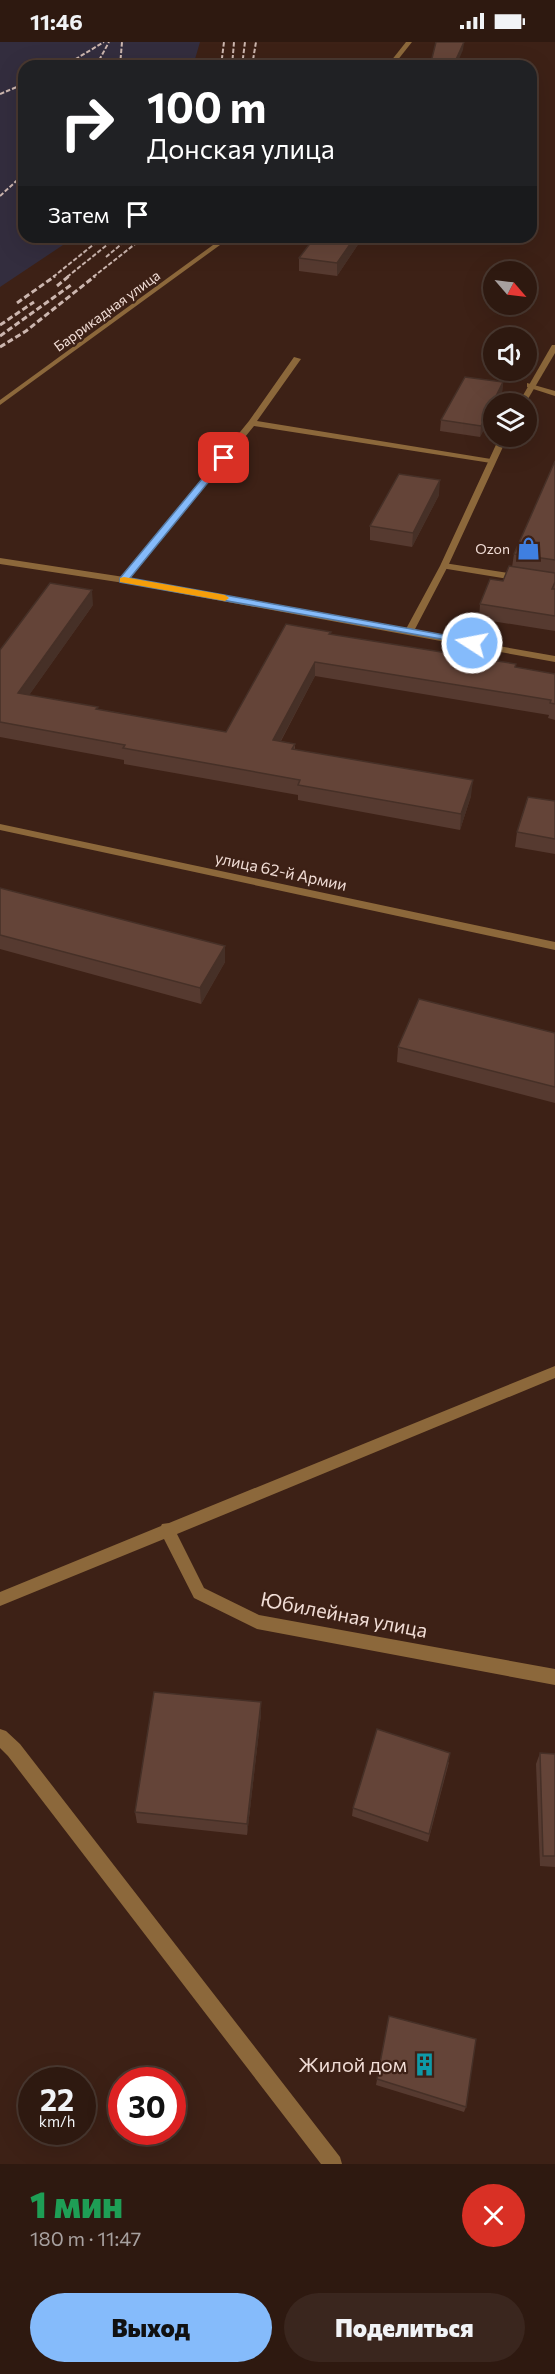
<!DOCTYPE html>
<html lang="ru">
<head>
<meta charset="utf-8">
<style>
  :root { --surface:#2e1910; --page:#3a261e; --text:#f1f3f6; --muted:#a7a09f; --line:#493830; --accent:#85bbfb }
  body { margin:0; font-family:Commissioner,sans-serif; background:var(--page); color:var(--text); height:100vh; display:flex; flex-direction:column; font-size:22px; white-space:nowrap }
  * { box-sizing:border-box; margin:0 }
  p { font-size:20px; color:var(--muted) }
  .icon { flex:none; width:33px; height:33px; fill:none; stroke:currentColor; stroke-width:2; stroke-linecap:round; stroke-linejoin:round }
  .map { position:relative; height:2122px; overflow:hidden }
  .details { display:flex; flex-direction:column; background:var(--surface); flex:1 }
  .details>* { flex:none }
  .top-card { position:absolute; left:18px; top:18px; width:519px; height:183px; border-radius:18px; box-shadow:0 6px 24px #0002,0 0 0 2px var(--line); background:#202124; color:#fff; overflow:hidden }
  .needle { width:39px; rotate:118deg }
  .tools { position:absolute; left:483px; top:219px; display:grid; gap:12px }
  .tools a { display:grid; place-items:center; width:54px; height:54px; border-radius:50%; background:var(--surface); box-shadow:0 6px 24px #0002,0 0 0 2px var(--line); font-size:30px }
  .speed { position:absolute; left:18px; top:2025px; display:flex; gap:12px; font-size:30px; font-weight:700; text-align:center }
  .speed>* { display:grid; place-content:center; width:78px; height:78px; border-radius:50%; background:var(--surface); box-shadow:0 6px 24px #0002,0 0 0 2px var(--line); line-height:1 }
  .speed small { font-size:15px; font-weight:400 }
  .speed .limit { border:9px solid #d22; background:#fff; color:#111 }
  .pin { position:absolute; display:grid; place-items:center; width:51px; height:51px; color:#fff; margin:-26px; border-radius:12px; box-shadow:0 3px 9px #0006 }
  .me { position:absolute; width:66px; margin:-33px; rotate:281deg; stroke-linejoin:round; filter:drop-shadow(0 0 4px #0008) }
  .turn { display:flex; align-items:center; gap:21px; height:126px; padding:0 30px; font-size:27px }
  .turn .icon { width:78px; height:78px; stroke-width:2.5 }
  .turn b { display:block; font-size:42px; line-height:51px }
  .then { display:flex; align-items:center; height:57px; padding:0 30px; background:#0003; gap:12px; font-size:22px }
  .round { display:grid; place-items:center; flex:none; width:63px; height:63px; border-radius:32px; background:var(--page) }
  .summary { display:flex; align-items:center; justify-content:space-between; height:102px; padding:0 30px }
  h1 { font-size:36px; font-weight:800; line-height:45px; color:#1e9e55 }
  .primary-button { display:flex; gap:12px; margin-top:auto; padding:12px 30px }
  .primary-button a { flex:1; height:69px; border-radius:36px; background:var(--accent); color:#111; font-size:24px; font-weight:800; line-height:69px; text-align:center }
  .primary-button a+a { background:var(--page); color:var(--text) }
  .status { display:flex; justify-content:space-between; align-items:center; height:42px; padding:0 30px; background:var(--surface); direction:ltr }
  .status svg { height:16px; fill:currentColor }
  .map>svg:first-child { display:block }
  .industrial { fill:#332d3e }
  .lines { fill:none; stroke-linecap:round; stroke-linejoin:round }
  .service { fill:#8c683b; fill-rule:evenodd }
  .minor { fill:#8c683b; fill-rule:evenodd }
  .tertiary { fill:#8c683b; fill-rule:evenodd }
  .rail-far1 { stroke:#ccb6af; stroke-width:2; stroke-dasharray:4.5 2; stroke-linecap:butt }
  .rail { stroke:#ccb6af; stroke-width:3; stroke-dasharray:6 3; stroke-linecap:butt }
  .wall { fill:#563a30 }
  .shaded-wall { fill:#463027 }
  .building { fill:#644438; stroke:#463027; stroke-width:1.5 }
  .route { fill:#85bbfb; stroke:#567aa3; stroke-width:1.5 }
  .slow { fill:#f59e0b }
  .labels { text-anchor:middle; stroke-width:4.5; stroke-linejoin:round; paint-order:stroke }
  .far-street-label { font-size:14px; fill:#f1ddd6; stroke:#3d2116 }
  .far-poi-label { font-size:14px; fill:#f1ddd6; stroke:#3d2116; text-anchor:end }
  .street-label { font-size:16px; fill:#f1ddd6; stroke:#3d2116 }
  .near-street-label { font-size:20px; fill:#f1ddd6; stroke:#3d2116 }
  .near-poi-label { font-size:20px; fill:#f1ddd6; stroke:#3d2116; text-anchor:end }
</style>
</head>
<body>
<div class="status"><b>11:46</b><svg viewBox="0 0 49 12"><path d="M0 12V9h3v3zM5 12V6h3v6zM10 12V3h3v9zM15 12V0h3v12zM26 1h20v11H26zM47 4h2v5h-2z"/></svg></div>
<div class="map">
<svg width="555" height="2122" viewBox="0 0 555 2122">
  <rect width="100%" height="100%" fill="#3d2116"/>
  <!-- industrial -->
  <polygon class="industrial" points="0,0 200,0 193,24 24,24 24,195 75,195 0,245"/>
  <g class="lines">
    <!-- service -->
    <g class="service">
      <polygon points="294,315 301,317 257,379 491,417 495,419 491,421 254,384 127,540 121,540 121,536 249,379"/>
      <polygon points="527,341 555,349 555,354 527,345"/>
      <polygon points="444,521 521,533 525,536 521,539 441,526 441,522"/>
    </g>
    <!-- minor -->
    <g class="minor">
      <polygon points="406,0 412,0 393,24 387,24"/>
      <polygon points="224,195 231,195 0,363 0,358"/>
      <polygon points="552,303 555,303 555,311 525,362 518,362"/>
      <polygon points="500,394 508,394 448,524 414,589 555,614 555,620 124,541 0,522 0,516 124,535 406,587 440,524"/>
      <polygon points="555,1324 555,1336 177,1492 204,1546 259,1573 555,1627 555,1643 257,1587 194,1556 164,1497 0,1564 0,1550 161,1484 162,1482 169,1481"/>
      <polygon points="0,1687 6,1689 20,1702 340,2115 342,2122 321,2122 8,1714 0,1706"/>
    </g>
    <!-- tertiary -->
    <polygon class="tertiary" points="0,782 555,900 555,908 0,788"/>
    <!-- rail-far1 -->
    <g class="rail-far1">
      <polyline points="64,24 104,0"/>
      <polyline points="96,24 109,0"/>
      <polyline points="120,24 122,0"/>
      <polyline points="221,24 224,0"/>
      <polyline points="232,24 234,0"/>
      <polyline points="242,24 245,0"/>
      <polyline points="252,24 256,0"/>
      <polyline points="0,52 24,42"/>
      <polyline points="0,154 24,132"/>
      <polyline points="106,215 130,195"/>
      <polyline points="53,235 103,195"/>
      <polyline points="67,235 117,195"/>
      <polyline points="93,235 144,195"/>
    </g>
    <!-- rail -->
    <g class="rail">
      <polyline points="57,244 69,234"/>
      <polyline points="17,261 55,234"/>
      <polyline points="0,283 34,260"/>
      <polyline points="0,294 71,243"/>
      <polyline points="0,305 26,289 95,234"/>
    </g>
  </g>
  <!-- wall -->
  <g class="wall">
    <polygon points="315,195 363,195 337,234 299,229 299,216"/>
    <polygon points="503,340 502,351 480,395 440,389 441,378"/>
    <polygon points="555,419 555,589 479,577 480,562 503,539 512,525 514,512"/>
    <polygon points="439,453 412,505 370,498 370,484"/>
    <polygon points="93,563 29,653 98,667 226,690 331,593 555,632 555,678 548,676 549,673 315,634 281,699 295,702 295,708 471,754 460,788 298,758 298,753 124,722 124,718 0,695 0,608"/>
    <polygon points="555,759 555,812 515,805 517,790"/>
    <polygon points="0,846 225,904 225,920 201,962 0,907"/>
    <polygon points="555,991 555,1061 397,1020 398,1005"/>
    <polygon points="261,1672 247,1793 137,1781 135,1770"/>
    <polygon points="540,1711 555,1712 555,1825 540,1824 536,1722"/>
    <polygon points="449,1720 428,1800 352,1774 353,1766"/>
    <polygon points="389,1974 466,2065 464,2070 376,2043"/>
  </g>
  <!-- shaded-wall -->
  <g class="shaded-wall">
    <polygon points="464,0 463,8 456,24 453,24"/>
    <polygon points="355,195 363,195 337,234 337,221"/>
    <polygon points="503,340 502,351 496,362 494,362 494,367 480,395 481,384"/>
    <polygon points="440,438 439,453 412,505 413,491"/>
    <polygon points="92,548 93,563 20,666 18,651"/>
    <polygon points="315,620 315,634 273,713 273,698"/>
    <polygon points="473,738 471,754 460,788 461,772"/>
    <polygon points="225,904 225,920 201,962 200,946"/>
    <polygon points="261,1660 261,1672 247,1793 247,1782"/>
  </g>
  <!-- building -->
  <g class="building">
    <polygon points="436,0 464,0 453,24 430,24"/>
    <polygon points="315,195 355,195 337,221 299,216"/>
    <polygon points="465,335 503,340 481,384 441,378"/>
    <polygon points="555,419 555,518 514,512"/>
    <polygon points="399,432 440,438 413,491 370,484"/>
    <polygon points="509,524 555,531 555,540 552,547 555,547 555,574 480,562 490,537 503,539"/>
    <polygon points="50,541 92,548 18,651 98,665 96,667 226,690 286,582 331,590 329,592 516,622 515,625 555,632 555,662 550,661 551,658 315,620 273,698 295,702 292,707 473,738 461,772 298,743 300,738 123,706 125,703 0,680 0,608"/>
    <polygon points="528,755 555,759 555,797 517,790"/>
    <polygon points="0,846 225,904 200,946 0,893"/>
    <polygon points="419,957 555,991 555,1045 398,1005"/>
    <polygon points="154,1650 261,1660 247,1782 135,1770"/>
    <polygon points="377,1687 450,1711 429,1792 353,1766"/>
    <polygon points="540,1711 555,1712 555,1814 543,1814"/>
    <polygon points="389,1974 476,1997 466,2065 377,2037"/>
  </g>
  <!-- route -->
  <polygon class="route" points="221,414 228,416 130,536 472,598 475,599 475,603 120,540 120,536"/>
  <!-- slow -->
  <polygon class="slow" points="124,535 225,553 229,556 225,559 120,540 120,536"/>
  <!-- icons -->
  <defs>
    <symbol id="shop-bare" viewBox="-9 -9 18 18"><path d="M-5-2.5h2.3a2.7 3.5 0 0 1 5.4 0H5L5.5 6h-11ZM-1.5-2.5h3a1.5 2.3 0 0 0-3 0Z" fill="#3f7fe0" stroke="#3d2116" stroke-width="2.5" paint-order="stroke"/></symbol>
    <symbol id="building-bare" viewBox="-9 -9 18 18"><path d="M-4-6H4V6H1V3H-1V6H-4ZM-2.5-4.3h1.7v1.8h-1.7ZM.8-4.3h1.7v1.8H.8ZM-2.5-1h1.7V.8h-1.7ZM.8-1h1.7V.8H.8Z" fill="#0f9aa8" stroke="#3d2116" stroke-width="2.5" paint-order="stroke"/></symbol>
  </defs>
  <g fill-rule="evenodd">
    <use href="#shop-bare" x="512" y="490" width="33" height="33"/>
    <use href="#building-bare" x="408" y="2006" width="33" height="33"/>
  </g>
  <g class="labels">
    <!-- far-street labels -->
    <g class="far-street-label">
      <text transform="translate(107 269) rotate(-36)" y="5">Баррикадная улица</text>
    </g>
    <!-- far-poi labels -->
    <g class="far-poi-label">
      <text x="510" y="512">Ozon</text>
    </g>
    <!-- street labels -->
    <g class="street-label">
      <text transform="translate(281 829) rotate(12)" y="6">улица 62-й Армии</text>
    </g>
    <!-- near-street labels -->
    <g class="near-street-label">
      <text transform="translate(344 1573) rotate(11)" y="7">Юбилейная улица</text>
    </g>
    <!-- near-poi labels -->
    <g class="near-poi-label">
      <text x="407" y="2030">Жилой дом</text>
    </g>
  </g>
</svg>
<div class="tools">
<a><svg class="needle" viewBox="-14 -14 28 28"><path d="M0-13l5 13h-10z" fill="#e53935"/><path d="M0 13l5-13h-10z" fill="#a7a09f"/></svg></a>
<a><svg class="icon" aria-label="sound" viewBox="0 0 24 24"><path d="M4 9h4l5-4v14l-5-4H4zM17 9q2 3 0 6"/></svg></a>
<a><svg class="icon" aria-label="layers" viewBox="0 0 24 24"><path d="M12 4l9 5-9 5-9-5zM3 14l9 5 9-5"/></svg></a>
</div>
<div class="speed"><div>22<small>km/h</small></div><div class="limit">30</div></div>
<div class="pin" style="left:224px;top:416px;background:#d93025"><svg class="icon" aria-label="arrive" viewBox="0 0 24 24"><path d="M6 21V4h12l-3 4 3 4H6"/></svg></div>
<svg class="me" style="left:472px;top:601px" viewBox="-20 -20 40 40"><circle r="17" fill="#85bbfb" stroke="#fff" stroke-width="3"/><path d="M0-11L8 9 0 5-8 9z" fill="#fff"/></svg>
<div class="top-card">
<div class="turn"><svg class="icon" aria-label="right" viewBox="0 0 24 24"><path d="M7 20v-9h11M14 6l5 5-5 5"/></svg><div><b>100 m</b>Донская улица</div></div>
<div class="then">Затем<svg class="icon" aria-label="arrive" viewBox="0 0 24 24"><path d="M6 21V4h12l-3 4 3 4H6"/></svg></div>
</div>
</div>
<section class="details">
<div class="summary"><div><h1>1 мин</h1><p>180 m · 11:47</p></div><a class="round" style="background:#d93025;color:#fff"><svg class="icon" aria-label="close" viewBox="0 0 24 24"><path d="M6 6l12 12M18 6L6 18"/></svg></a></div>
<div class="primary-button"><a>Выход</a><a>Поделиться</a></div>
</section>
</body>
</html>
